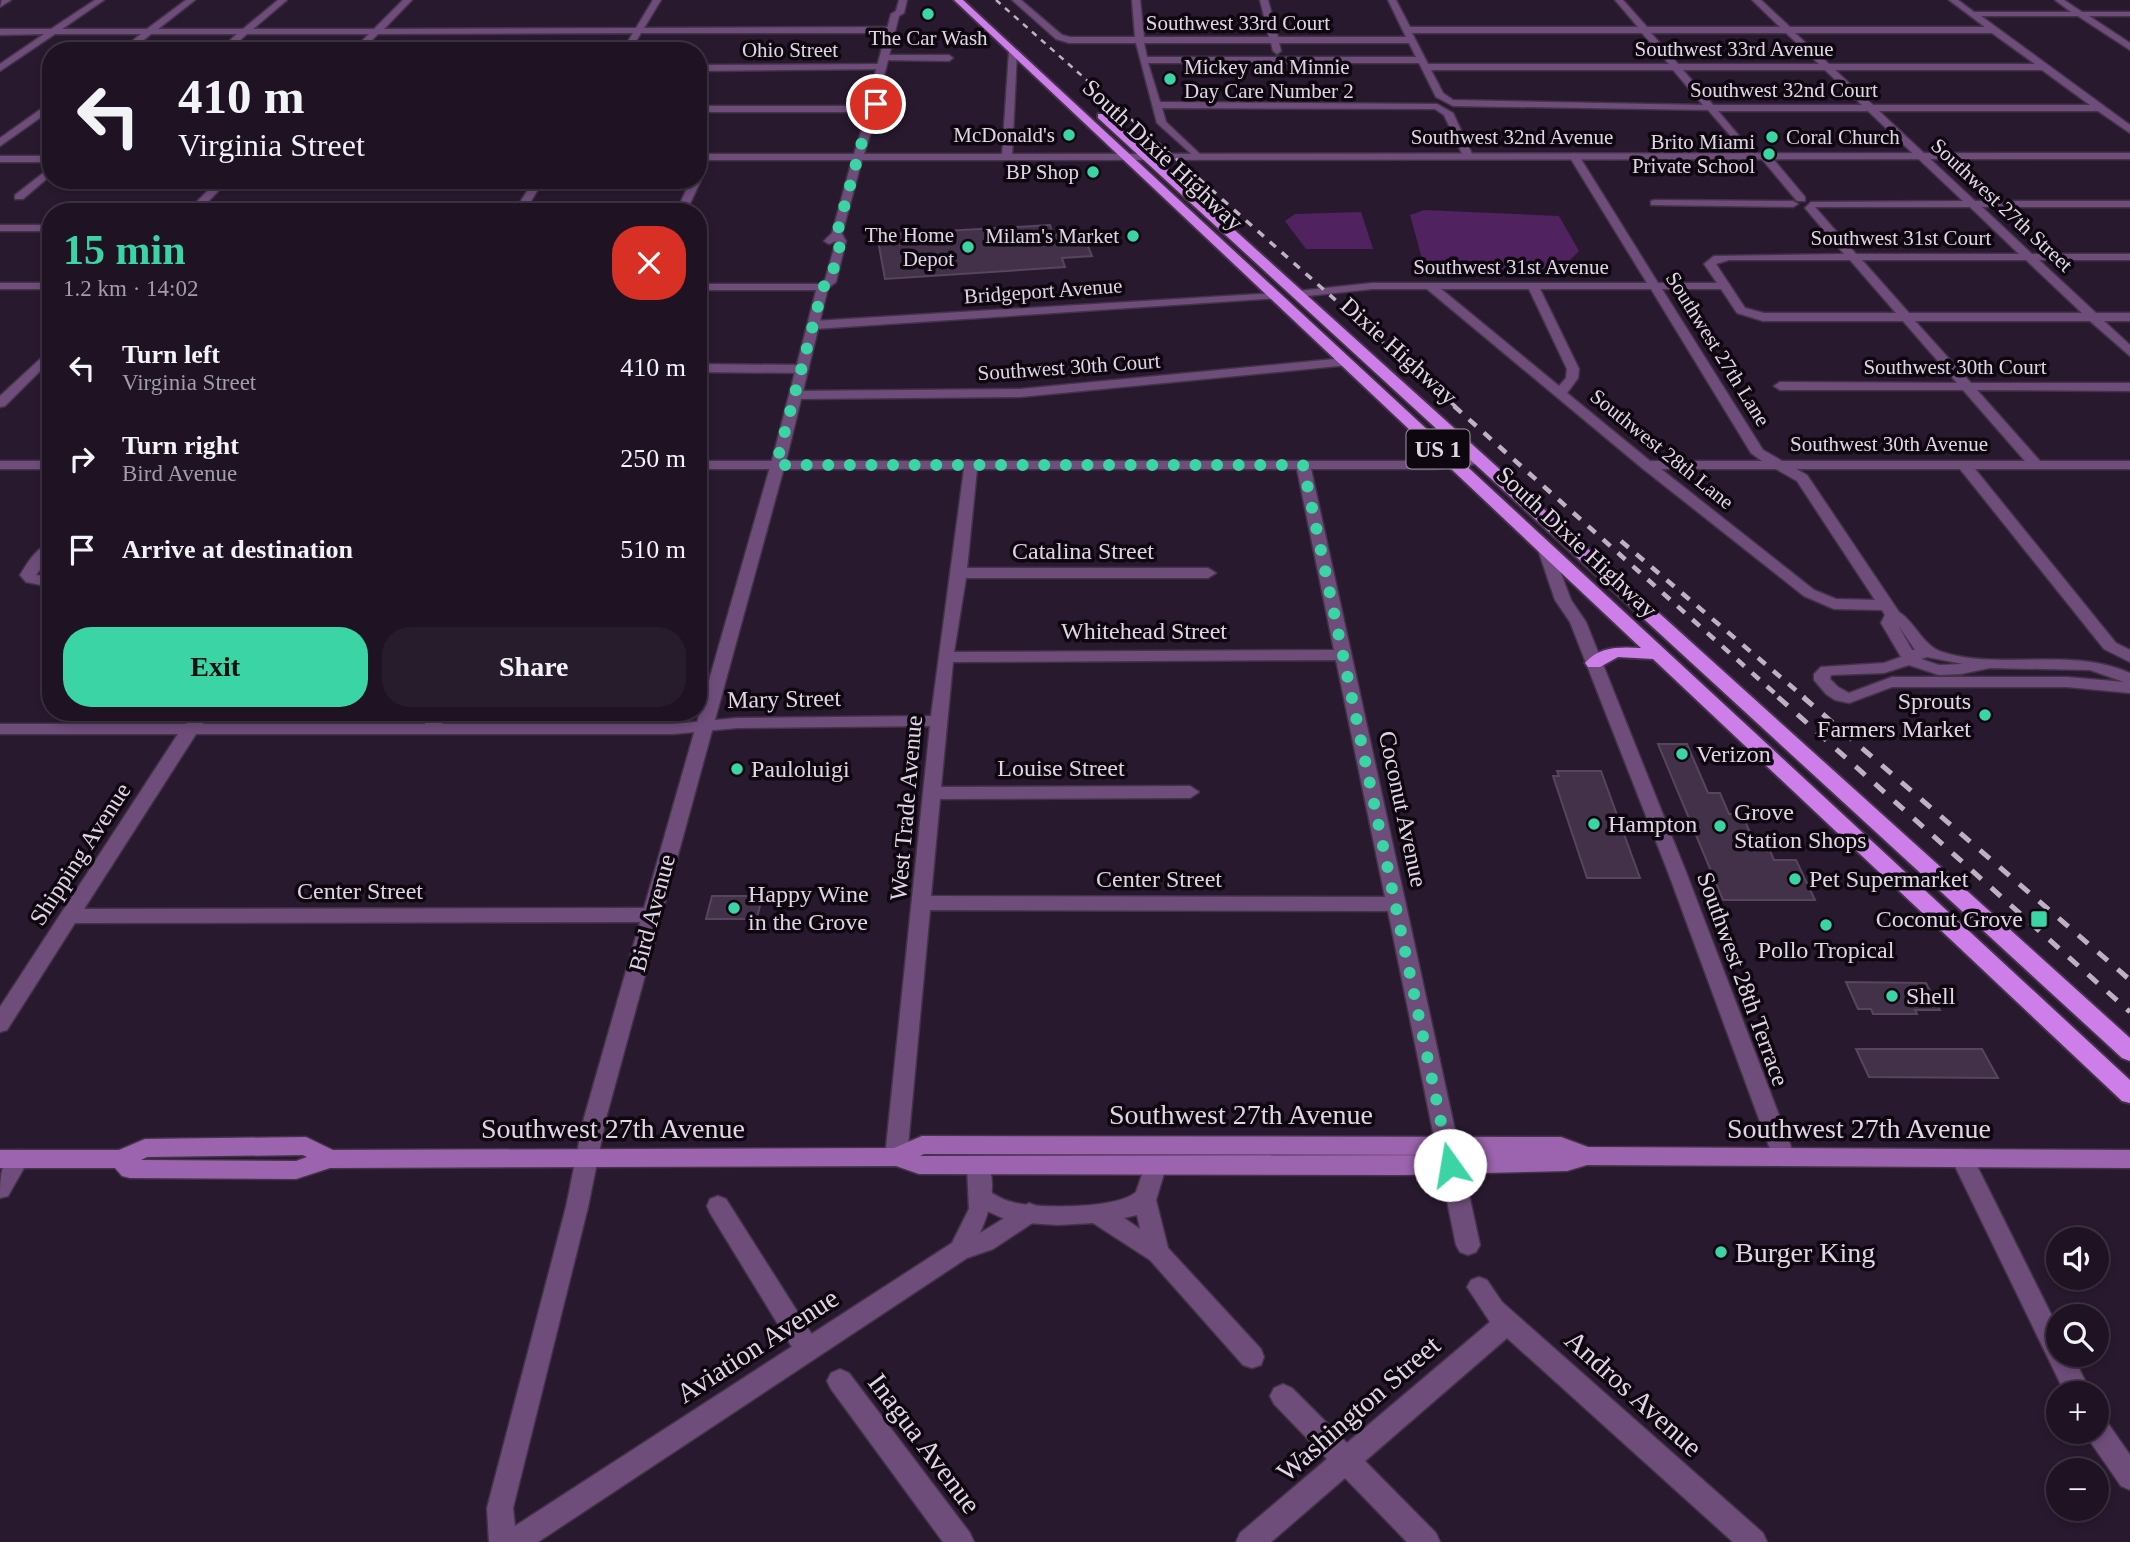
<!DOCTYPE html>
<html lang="en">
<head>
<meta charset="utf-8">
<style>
  :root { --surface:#1f1323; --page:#271c2b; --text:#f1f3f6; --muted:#a19ea6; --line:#3c3241; --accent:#3bd4a4 }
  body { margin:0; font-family:"Times New Roman",serif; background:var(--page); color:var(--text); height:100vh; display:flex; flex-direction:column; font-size:26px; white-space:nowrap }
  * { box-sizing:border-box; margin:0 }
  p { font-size:23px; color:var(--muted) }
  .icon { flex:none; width:38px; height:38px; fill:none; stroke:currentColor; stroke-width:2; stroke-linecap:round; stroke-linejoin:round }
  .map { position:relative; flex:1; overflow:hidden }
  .sheet { position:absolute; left:42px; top:203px; width:665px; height:518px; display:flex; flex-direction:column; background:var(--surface); border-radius:28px; box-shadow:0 4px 10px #0003,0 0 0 2px var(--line) }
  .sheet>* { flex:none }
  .hud { position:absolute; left:42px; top:42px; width:665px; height:147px; border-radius:28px; box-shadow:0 4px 10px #0003,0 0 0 2px var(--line); background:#1f1323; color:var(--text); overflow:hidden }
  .buttons { position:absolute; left:2046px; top:1227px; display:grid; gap:14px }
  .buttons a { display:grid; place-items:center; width:63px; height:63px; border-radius:50%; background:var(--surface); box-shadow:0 4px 10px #0003,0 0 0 2px var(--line); font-size:35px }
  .pin { position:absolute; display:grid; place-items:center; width:60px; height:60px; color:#fff; margin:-30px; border:4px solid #fff; border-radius:50%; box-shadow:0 2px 7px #0007 }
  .me { position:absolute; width:77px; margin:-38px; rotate:347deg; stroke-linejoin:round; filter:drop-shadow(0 0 5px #0008) }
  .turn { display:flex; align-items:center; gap:24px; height:147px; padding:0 21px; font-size:32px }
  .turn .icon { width:91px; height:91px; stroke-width:2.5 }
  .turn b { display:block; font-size:49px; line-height:60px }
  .round { display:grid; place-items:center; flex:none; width:74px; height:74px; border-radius:28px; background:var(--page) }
  .overview { display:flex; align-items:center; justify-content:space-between; height:119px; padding:0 21px }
  h1 { font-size:42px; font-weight:800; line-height:52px; color:var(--accent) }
  .primary-button { display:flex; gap:14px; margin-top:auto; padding:14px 21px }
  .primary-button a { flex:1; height:80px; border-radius:28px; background:var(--accent); color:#111; font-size:28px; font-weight:800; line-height:80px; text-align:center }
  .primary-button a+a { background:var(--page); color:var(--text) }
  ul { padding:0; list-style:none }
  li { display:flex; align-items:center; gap:21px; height:91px; padding:0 21px }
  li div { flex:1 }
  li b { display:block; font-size:26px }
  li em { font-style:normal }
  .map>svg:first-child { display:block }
  .green { fill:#512260 }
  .building { fill:#433149; stroke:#57445d; stroke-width:2 }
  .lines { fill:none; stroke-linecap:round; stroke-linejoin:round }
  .minor-casing { stroke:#433348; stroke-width:3 }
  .tertiary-casing { stroke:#433348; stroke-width:3 }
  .secondary-casing { stroke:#433348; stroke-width:3 }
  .trunk-casing { stroke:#433348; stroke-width:4 }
  .minor { fill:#6f4d7b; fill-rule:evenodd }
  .tertiary { fill:#6f4d7b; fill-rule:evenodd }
  .secondary { fill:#9c64ae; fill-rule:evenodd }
  .trunk { fill:#ce7ee9; fill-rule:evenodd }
  .rail-far3 { stroke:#beb2c2; stroke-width:2.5; stroke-dasharray:6 6; stroke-linecap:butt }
  .rail-far2 { stroke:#beb2c2; stroke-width:3.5; stroke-dasharray:8 8; stroke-linecap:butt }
  .rail-far1 { stroke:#beb2c2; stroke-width:4.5; stroke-dasharray:10 10; stroke-linecap:butt }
  .rail { stroke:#beb2c2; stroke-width:5; stroke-dasharray:13 13; stroke-linecap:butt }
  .route { stroke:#3bd4a4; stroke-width:12; stroke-dasharray:0 21.6 }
  .poi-dot { fill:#3bd4a4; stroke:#0e0710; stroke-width:2.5 }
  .labels { text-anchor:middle; stroke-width:7; stroke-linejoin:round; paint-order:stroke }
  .far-street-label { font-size:21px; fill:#e0d5e4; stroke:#0e0710 }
  .far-poi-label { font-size:21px; fill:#e0d5e4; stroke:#0e0710; text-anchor:end }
  .shield { fill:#0e0710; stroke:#a197a4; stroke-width:2 }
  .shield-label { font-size:23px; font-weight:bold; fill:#e0d5e4 }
  .street-label { font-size:24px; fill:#e0d5e4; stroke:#0e0710 }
  .poi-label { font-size:24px; fill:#e0d5e4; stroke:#0e0710; text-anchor:start }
  .near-street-label { font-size:28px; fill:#e0d5e4; stroke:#0e0710 }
  .near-poi-label { font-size:28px; fill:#e0d5e4; stroke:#0e0710; text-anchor:start }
</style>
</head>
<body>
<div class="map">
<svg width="2130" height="1542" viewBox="0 0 2130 1542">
  <rect width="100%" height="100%" fill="#29192f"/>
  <!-- green -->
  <g class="green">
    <polygon points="1424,210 1559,216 1579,251 1569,261 1528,273 1451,272 1423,262 1410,215"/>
    <polygon points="1361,212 1373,249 1306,249 1285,221 1295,214"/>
  </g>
  <!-- building -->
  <g class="building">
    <polygon points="1050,225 1053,235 1083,234 1092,256 1062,258 1065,267 885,279 877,235"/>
    <polygon points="1658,744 1687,744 1708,793 1720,793 1729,814 1742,814 1752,837 1764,837 1774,860 1796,860 1815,900 1723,900"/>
    <polygon points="1557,771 1601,771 1640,878 1587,878 1553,776 1559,776"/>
    <polygon points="712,896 762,896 757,919 706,919"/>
    <polygon points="1846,982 1926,983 1940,1010 1915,1010 1917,1014 1873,1014 1871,1009 1858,1009"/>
    <polygon points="1856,1049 1982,1049 1998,1078 1869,1077"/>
  </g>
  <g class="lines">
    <defs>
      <g id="minor">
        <polygon points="2,0 11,0 0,7"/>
        <polygon points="95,0 104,0 62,29 147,29 186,0 195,0 158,29 243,29 278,0 287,0 253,29 374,29 403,0 412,0 384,29 636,28 653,0 661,0 644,28 891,27 895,30 891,33 641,33 630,51 622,51 633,33 378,34 361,51 352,51 369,34 247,34 228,51 218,51 237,34 151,34 130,51 120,51 141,34 55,34 0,71 0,64 44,34 0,35 0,29 51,29"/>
        <path d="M1012,0h9l41,35 8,2h65l-3,-37h8l4,37h125l-9,-37h8l10,37h128l-18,-37h8l14,27h228l-23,-27h8l24,27h133l-28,-27h9l29,27h195l-36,-27h9l16,12h97l-16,-12h9l18,12h48v4h-41l41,27v7l-52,-34h-97l149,109v8l-32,-22h-219l96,90h155v6h-148l50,47h98v6h-91l57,53h34v8h-26l26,24v11l-40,-35h-175l56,62h159v8l-153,-1 63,71h90v8h-155l141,174 14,7v12l-26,-13 -144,-180h-164l11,6 92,137c17,11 23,33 43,40 59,19 128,-6 188,21v20l-63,-6h-175l-43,16 -14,-3 -9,-6 -12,-14v-6l7,-7 63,-4 17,-6 -20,-34 4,-8 -3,-5 -48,-1 -30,-13 -162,-128 -215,-179h-55l-74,8 -6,-3 6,-3 74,-8h275l-78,-127 5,-3 5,3 79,127h59l-13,-19 10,-8 130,-2 -39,-46 6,-6 152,-1 -95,-90h-150l38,45 -5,3 -43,-49 -255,-4 -17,-9 -17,-34h-271l12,39 277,2 16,9 20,43 -9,2 -20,-43 -9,-6 -273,-1 4,14 36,34 -5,3 -40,-36 -21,-80h-67l-13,-4zM1412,33h230l27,31h-241zM1651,33h135l33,31h-141zM1795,33h197l43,31h-206zM1144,43h127l2,8 4,3 4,-3 -2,-8h130l7,14h-269zM1431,70h242l30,35 -250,-5 -10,-7zM1683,70h142l37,35h-149zM1835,70h207l48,35h-217zM1815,207h155l49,47h-163zM1729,260h121l46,53h-132l-19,-5 -29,-44zM1862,260h164l56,53h-173zM1441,289h88l38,80 -1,9 -7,8zM1540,289h111l100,164 11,8h-112l-83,-68 11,-15 1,-9zM1662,289h59l16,24 26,8h140l54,62 -177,-1 -6,4 6,4h183l62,71h-243l-19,-11zM1661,469h115l21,12 78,119 -39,-1 -22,-9zM1898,625l17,25h-3zM1927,657l36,7 -24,1 -18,-6zM1909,665l30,10 22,-1 29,-6 100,2 34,12 -57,-5h-175l-43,16 -11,-6 -8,-8 1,-4 53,-2z"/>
        <polygon points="1013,48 1017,51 1012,156 1007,159 1002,156 1009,51"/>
        <polygon points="884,55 949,55 953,58 949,61 881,60"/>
        <polygon points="881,64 884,65 884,69 698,71 698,65"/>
        <polygon points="51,102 51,110 0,146 0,138"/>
        <polygon points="698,106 871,106 876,109 871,112 698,112"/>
        <polygon points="1761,154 1769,154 1805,197 1805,201 1797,201 1761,158"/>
        <polygon points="51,167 51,175 23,199 15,199 15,195"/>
        <polygon points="698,177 701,180 686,212 676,212 691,180 698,180"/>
        <polygon points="218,180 229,180 198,212 187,212"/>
        <polygon points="534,180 544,180 524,212 514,212"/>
        <polygon points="1655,200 1793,201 1798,204 1793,207 1651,205 1651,201"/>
        <rect x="0" y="225" width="51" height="6"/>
        <rect x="0" y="283" width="51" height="6"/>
        <polygon points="698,284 823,284 829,287 823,290 698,290"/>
        <polygon points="1275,293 1279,294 1279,298 814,329 808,325 814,321"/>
        <polygon points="51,349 51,360 5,406 0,407 0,396"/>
        <polygon points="1345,358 1351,362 1349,365 1020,397 796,399 790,395 796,391 1020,389"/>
        <polygon points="698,364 803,365 809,369 803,373 698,372"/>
        <path d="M1480,456l7,4 -2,3 -50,6h-124l169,776 -4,7 -8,3 -8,-3 -4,-7 -68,-334 -458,-1 -23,247 -3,6 -8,3 -8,-3 -3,-6 45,-431 -193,2 -64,6h-477l-112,175 567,-1 7,2 3,5 -3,5 -7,2 -576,1 -68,107 -7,2v-25l178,-273h-178v-10h186l8,-12h17l-8,12h222l5,-12h17l-5,12h231l64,-6 194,-2 33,-247h-266v-8h737zM977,469h320l37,181 -380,2 12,-74h242l8,-5 -8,-5h-241zM1336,660l49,237 -454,-1 9,-97 250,-1 9,-6 -9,-6 -249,1 12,-125z"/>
        <rect x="0" y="461" width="51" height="8"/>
        <path d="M51,543v12l-15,20 15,2v10l-25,-5 -6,-7c8,-13 16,-27 31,-32z"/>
        <polygon points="1544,543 1551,547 1571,600 1586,622 1686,872 1795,1157 1792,1163 1784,1166 1776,1163 1773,1157 1668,872 1570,622 1555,600 1537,547"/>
        <polygon points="1962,1149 1970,1152 2058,1328 2058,1354 2072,1354 2091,1393 2065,1393 1951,1158 1954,1152"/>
        <path d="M18,1150l8,3 3,6 -21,37 -8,2c0,-18 0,-41 18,-48z"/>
        <path d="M1155,1158l8,2 3,7 -10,33 12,48 93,101 3,8 -3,8 -9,3 -9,-3 -93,-105 -57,-37 -35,2 -47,-3 -37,-17 -3,-7 3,-7 8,-3c10,4 19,12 30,14 24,7 106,7 124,-10l11,-32zM1137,1215l3,14 -16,-11z"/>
        <polygon points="718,1196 726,1199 816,1341 819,1349 816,1357 807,1360 798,1357 710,1213 707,1206 710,1199"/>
        <polygon points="1479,1277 1487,1280 1502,1302 1763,1533 1767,1542 1733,1542 1507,1338 1365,1461 1436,1533 1440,1542 1407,1542 1345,1478 1271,1542 1236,1542 1240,1533 1327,1459 1274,1404 1270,1396 1274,1388 1283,1384 1292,1388 1347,1443 1490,1322 1467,1287 1471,1280"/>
        <polygon points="840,1369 849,1373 970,1533 974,1542 943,1542 831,1389 827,1381 831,1373"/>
        <polygon points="2096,1416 2105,1419 2130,1455 2130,1490 2121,1486 2087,1437 2085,1432 2096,1432"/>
      </g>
      <g id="tertiary">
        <path d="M899,0h8l-3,13 -5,3 -17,68 3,3 -21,67 1266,-1v6l-1268,1 -20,74 4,7 -10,41 -8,6 -40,165 -182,665 -18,89 -75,301 2,18 437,-283 17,-34 -2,-43 3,-7 8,-2 8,2c12,24 4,52 -6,74l49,-30 8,3 3,7 -3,7 -44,29 -26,9 -429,284h-49l-2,-34 79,-301 18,-89 190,-665 43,-166 8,-7 11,-39 -7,3 -5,-3 8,-8 20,-73h-154v-6h156l21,-66 -3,-3 19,-71 5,-3z"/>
        <rect x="0" y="156" width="51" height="6"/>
      </g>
      <path id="secondary" d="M922,1136l639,1 27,10 542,3v18l-543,-3 -20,6 -165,4 -483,-1 -23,-8 -566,2 -34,11 -166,-1 -8,-2 -7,-8h-115v-18h119l26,-11 161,-2 27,13 561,-2zM924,1154l559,1 -563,1zM303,1155l4,2 -11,4 -155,-1 6,-3z"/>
      <g id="trunk">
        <path d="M954,0h9l1167,1080v23l-8,-2 -469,-442 -35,-2 -18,10h-12l-3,-4c15,-17 35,-16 56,-15z"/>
        <polygon points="1098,114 1106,114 2130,1038 2130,1061 2122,1058 1098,118"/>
      </g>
    </defs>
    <!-- minor casing -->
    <use href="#minor" class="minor-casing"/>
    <!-- tertiary casing -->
    <use href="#tertiary" class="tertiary-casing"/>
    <!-- secondary casing -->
    <use href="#secondary" class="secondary-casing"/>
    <!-- trunk casing -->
    <use href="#trunk" class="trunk-casing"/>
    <!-- minor -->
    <use href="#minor" class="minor"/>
    <!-- tertiary -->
    <use href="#tertiary" class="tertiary"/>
    <!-- secondary -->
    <use href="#secondary" class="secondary"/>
    <!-- trunk -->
    <use href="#trunk" class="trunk"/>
    <!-- rail-far3 -->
    <polyline class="rail-far3" points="996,0 1200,180"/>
    <!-- rail-far2 -->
    <polyline class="rail-far2" points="1198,178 1456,407"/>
    <!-- rail-far1 -->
    <g class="rail-far1">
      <polyline points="1454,406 1780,698"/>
      <polyline points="1621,541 1805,698"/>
    </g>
    <!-- rail -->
    <g class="rail">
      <polyline points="1778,697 2130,1012"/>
      <polyline points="1803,697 2130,980"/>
    </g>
  </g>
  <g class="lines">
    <!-- route -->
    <polyline class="route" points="876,104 871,109 837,233 841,241 830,282 823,287 776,465 1303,465 1450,1165"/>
  </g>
  <!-- markers -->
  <g class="poi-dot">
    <circle cx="928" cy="14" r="7"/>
    <circle cx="1170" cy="79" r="7"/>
    <circle cx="1069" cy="135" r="7"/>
    <circle cx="1772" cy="137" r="7"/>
    <circle cx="1769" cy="154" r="7"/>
    <circle cx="1093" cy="172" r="7"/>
    <circle cx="1133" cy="236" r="7"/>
    <circle cx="968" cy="247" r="7"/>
    <circle cx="1985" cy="715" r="7"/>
    <circle cx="1682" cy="754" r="7"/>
    <circle cx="737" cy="769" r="7"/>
    <circle cx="1594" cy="824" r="7"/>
    <circle cx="1720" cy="826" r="7"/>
    <circle cx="1795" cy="879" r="7"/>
    <circle cx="734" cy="908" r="7"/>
    <rect x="2030" y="910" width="18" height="18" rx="3.5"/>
    <circle cx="1826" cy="925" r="7"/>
    <circle cx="1892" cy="996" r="7"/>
    <circle cx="1721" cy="1252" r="7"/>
  </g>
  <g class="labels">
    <!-- far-street labels -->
    <g class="far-street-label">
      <text x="1238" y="30">Southwest 33rd Court</text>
      <text x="1734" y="56">Southwest 33rd Avenue</text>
      <text x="790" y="57">Ohio Street</text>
      <text x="1784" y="97">Southwest 32nd Court</text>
      <text x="1512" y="144">Southwest 32nd Avenue</text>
      <text transform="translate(2002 205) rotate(43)" y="7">Southwest 27th Street</text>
      <text x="1901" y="245">Southwest 31st Court</text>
      <text x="1511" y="274">Southwest 31st Avenue</text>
      <text transform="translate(1043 291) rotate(-4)" y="7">Bridgeport Avenue</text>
      <text transform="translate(1718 349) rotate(58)" y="7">Southwest 27th Lane</text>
      <text transform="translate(1069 367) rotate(-4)" y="7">Southwest 30th Court</text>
      <text x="1955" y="374">Southwest 30th Court</text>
      <text x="1889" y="451">Southwest 30th Avenue</text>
      <text transform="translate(1662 449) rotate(39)" y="7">Southwest 28th Lane</text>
    </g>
    <!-- far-poi labels -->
    <g class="far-poi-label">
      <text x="928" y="45" text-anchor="middle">The Car Wash</text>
      <text x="1184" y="74" text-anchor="start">Mickey and Minnie<tspan x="1184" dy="24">Day Care Number 2</tspan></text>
      <text x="1055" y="142">McDonald's</text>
      <text x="1786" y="144" text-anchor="start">Coral Church</text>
      <text x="1755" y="149">Brito Miami<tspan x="1755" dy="24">Private School</tspan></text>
      <text x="1079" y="179">BP Shop</text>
      <text x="954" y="242">The Home<tspan x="954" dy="24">Depot</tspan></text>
      <text x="1119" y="243">Milam's Market</text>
    </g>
    <!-- shield labels -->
    <rect class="shield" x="1406.5" y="429.5" width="63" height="39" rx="5"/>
    <g class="shield-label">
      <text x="1438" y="457">US 1</text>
    </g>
    <!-- street labels -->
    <g class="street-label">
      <text transform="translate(1163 155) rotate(43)" y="8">South Dixie Highway</text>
      <text transform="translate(1399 351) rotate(42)" y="8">Dixie Highway</text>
      <text transform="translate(1577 542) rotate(43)" y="8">South Dixie Highway</text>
      <text x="1083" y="559">Catalina Street</text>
      <text x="1144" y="639">Whitehead Street</text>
      <text transform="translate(784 699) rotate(-1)" y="8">Mary Street</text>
      <text x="1061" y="776">Louise Street</text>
      <text transform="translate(906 808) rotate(-85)" y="8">West Trade Avenue</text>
      <text transform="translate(1403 809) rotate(78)" y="8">Coconut Avenue</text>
      <text transform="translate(80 854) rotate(-57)" y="8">Shipping Avenue</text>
      <text x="1159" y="887">Center Street</text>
      <text x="360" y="899">Center Street</text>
      <text transform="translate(652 913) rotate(-75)" y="8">Bird Avenue</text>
      <text transform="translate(1743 979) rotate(70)" y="8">Southwest 28th Terrace</text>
    </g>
    <!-- poi labels -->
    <g class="poi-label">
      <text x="1971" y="709" text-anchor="end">Sprouts<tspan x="1971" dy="28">Farmers Market</tspan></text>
      <text x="1696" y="762">Verizon</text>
      <text x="751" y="777">Pauloluigi</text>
      <text x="1734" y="820">Grove<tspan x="1734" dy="28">Station Shops</tspan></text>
      <text x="1608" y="832">Hampton</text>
      <text x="1809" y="887">Pet Supermarket</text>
      <text x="748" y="902">Happy Wine<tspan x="748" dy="28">in the Grove</tspan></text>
      <text x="2023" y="927" text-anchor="end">Coconut Grove</text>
      <text x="1826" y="958" text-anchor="middle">Pollo Tropical</text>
      <text x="1906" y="1004">Shell</text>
    </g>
    <!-- near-street labels -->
    <g class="near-street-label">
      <text x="1241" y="1124">Southwest 27th Avenue</text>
      <text x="613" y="1138">Southwest 27th Avenue</text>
      <text x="1859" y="1138">Southwest 27th Avenue</text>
      <text transform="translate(757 1345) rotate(-33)" y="10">Aviation Avenue</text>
      <text transform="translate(1634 1393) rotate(42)" y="10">Andros Avenue</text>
      <text transform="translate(1358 1408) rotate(-41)" y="10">Washington Street</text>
      <text transform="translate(925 1443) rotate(53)" y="10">Inagua Avenue</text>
    </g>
    <!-- near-poi labels -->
    <g class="near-poi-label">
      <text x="1735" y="1262">Burger King</text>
    </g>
  </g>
</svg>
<div class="buttons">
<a><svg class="icon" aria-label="sound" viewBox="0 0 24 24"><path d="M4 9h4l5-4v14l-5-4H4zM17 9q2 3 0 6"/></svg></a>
<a><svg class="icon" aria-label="search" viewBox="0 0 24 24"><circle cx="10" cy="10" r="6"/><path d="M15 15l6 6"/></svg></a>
<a>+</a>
<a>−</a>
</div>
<div class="pin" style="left:876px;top:104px;background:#d93025"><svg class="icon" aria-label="arrive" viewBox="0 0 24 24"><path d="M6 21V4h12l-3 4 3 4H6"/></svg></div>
<svg class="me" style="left:1450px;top:1165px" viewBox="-20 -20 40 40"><circle r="19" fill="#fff"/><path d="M0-13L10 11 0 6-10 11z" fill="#3bd4a4"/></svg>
<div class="hud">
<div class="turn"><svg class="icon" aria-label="left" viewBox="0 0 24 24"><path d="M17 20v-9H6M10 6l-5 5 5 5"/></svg><div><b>410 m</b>Virginia Street</div></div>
</div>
<section class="sheet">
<div class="overview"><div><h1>15 min</h1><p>1.2 km · 14:02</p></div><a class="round" style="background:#d93025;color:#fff"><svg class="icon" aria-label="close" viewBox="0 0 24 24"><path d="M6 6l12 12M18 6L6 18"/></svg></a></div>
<ul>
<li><svg class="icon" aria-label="left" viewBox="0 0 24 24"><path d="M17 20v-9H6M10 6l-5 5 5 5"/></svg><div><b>Turn left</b><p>Virginia Street</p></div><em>410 m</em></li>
<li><svg class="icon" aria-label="right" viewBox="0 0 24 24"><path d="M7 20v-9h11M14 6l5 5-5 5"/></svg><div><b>Turn right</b><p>Bird Avenue</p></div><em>250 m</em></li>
<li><svg class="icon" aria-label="arrive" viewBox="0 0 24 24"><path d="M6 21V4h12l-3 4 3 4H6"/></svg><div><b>Arrive at destination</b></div><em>510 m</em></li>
</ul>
<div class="primary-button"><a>Exit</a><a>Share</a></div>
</section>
</div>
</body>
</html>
